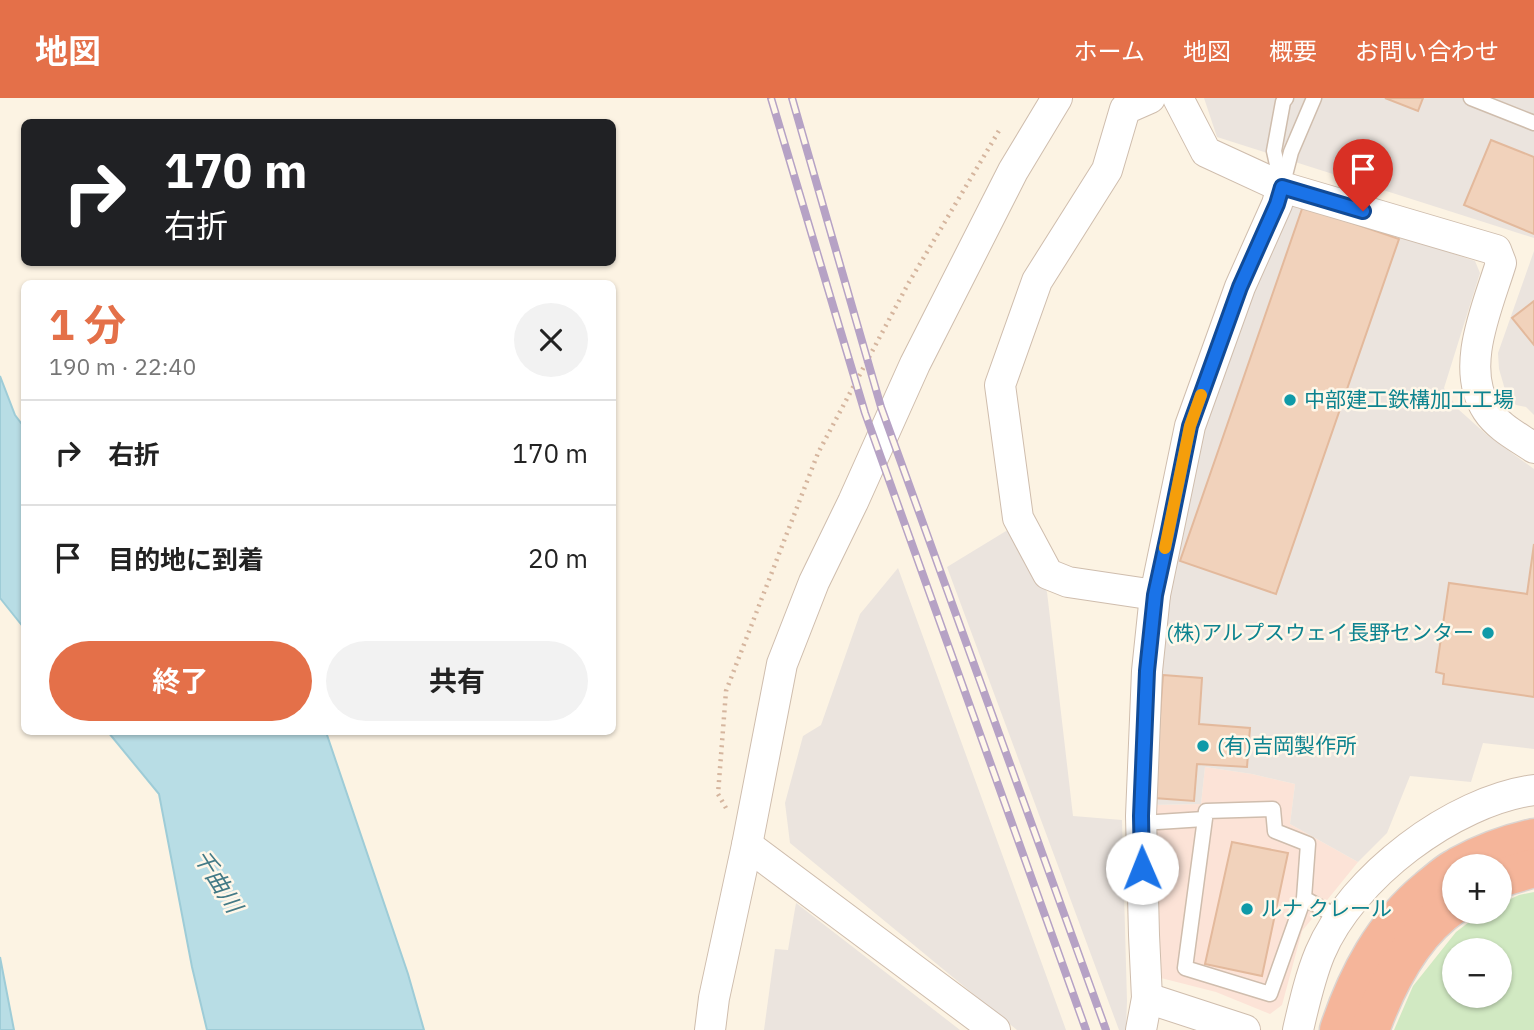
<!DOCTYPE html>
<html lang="ja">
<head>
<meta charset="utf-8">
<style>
  :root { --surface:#fff; --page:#f2f2f2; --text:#222; --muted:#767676; --line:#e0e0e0; --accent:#e47049 }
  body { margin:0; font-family:"IBM Plex Sans","Noto Sans JP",sans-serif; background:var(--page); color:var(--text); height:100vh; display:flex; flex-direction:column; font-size:26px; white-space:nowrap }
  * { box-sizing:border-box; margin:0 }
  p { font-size:23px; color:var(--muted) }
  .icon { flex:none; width:38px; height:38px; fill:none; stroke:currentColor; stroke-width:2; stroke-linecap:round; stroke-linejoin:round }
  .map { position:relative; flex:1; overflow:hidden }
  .sheet { position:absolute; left:21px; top:182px; width:595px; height:455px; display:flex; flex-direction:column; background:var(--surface); border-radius:10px; box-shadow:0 2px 5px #0004 }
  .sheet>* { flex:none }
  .banner { position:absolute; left:21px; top:21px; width:595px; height:147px; border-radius:10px; box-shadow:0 2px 5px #0004; background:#202124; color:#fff; overflow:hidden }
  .buttons { position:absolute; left:1442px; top:756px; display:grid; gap:14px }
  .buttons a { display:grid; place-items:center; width:70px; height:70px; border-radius:50%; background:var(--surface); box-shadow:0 2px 5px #0004; font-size:35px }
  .pin { position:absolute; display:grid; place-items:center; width:60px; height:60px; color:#fff; margin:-72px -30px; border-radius:50% 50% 50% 0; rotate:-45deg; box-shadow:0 0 7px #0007 }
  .pin .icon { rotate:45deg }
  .me { position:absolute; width:77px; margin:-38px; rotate:359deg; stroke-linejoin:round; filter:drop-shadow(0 0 5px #0008) }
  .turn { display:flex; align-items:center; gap:24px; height:147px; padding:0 28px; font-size:32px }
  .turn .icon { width:91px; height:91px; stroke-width:2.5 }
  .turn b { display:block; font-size:49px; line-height:60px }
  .round { display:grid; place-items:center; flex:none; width:74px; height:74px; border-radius:37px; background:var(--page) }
  .summary { display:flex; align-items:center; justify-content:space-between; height:119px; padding:0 28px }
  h1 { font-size:42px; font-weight:700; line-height:52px; color:var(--accent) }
  .action { display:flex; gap:14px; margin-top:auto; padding:14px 28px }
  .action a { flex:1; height:80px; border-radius:42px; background:var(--accent); color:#fff; font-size:28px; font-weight:700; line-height:80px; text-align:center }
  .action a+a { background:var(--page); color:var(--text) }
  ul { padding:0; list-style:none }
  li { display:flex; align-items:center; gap:21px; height:105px; padding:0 28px; border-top:2px solid var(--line) }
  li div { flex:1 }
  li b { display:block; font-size:26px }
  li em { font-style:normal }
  header { display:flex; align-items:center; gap:42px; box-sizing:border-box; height:98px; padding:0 35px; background:var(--accent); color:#fff }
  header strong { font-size:33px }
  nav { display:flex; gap:38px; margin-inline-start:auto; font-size:24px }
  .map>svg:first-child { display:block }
  .commercial { fill:#fce3d7 }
  .industrial { fill:#ebe4de }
  .green { fill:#d1e9c2; fill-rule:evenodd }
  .water { fill:#b8dde5; stroke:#9eccd7; stroke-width:2 }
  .building { fill:#f1d2bb; stroke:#e3b99c; stroke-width:2 }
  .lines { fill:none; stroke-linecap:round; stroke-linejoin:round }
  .service-casing { stroke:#cfbdad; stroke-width:17 }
  .minor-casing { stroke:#cfbdad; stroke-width:32 }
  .motorway-casing { stroke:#dbd4d0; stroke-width:41 }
  .path { stroke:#d5b59e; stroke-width:4.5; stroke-dasharray:2 5; stroke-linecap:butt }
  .service { stroke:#fff; stroke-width:14 }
  .minor { stroke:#fff; stroke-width:30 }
  .motorway { stroke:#f5b59a; stroke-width:38 }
  .rail-casing { stroke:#b6a2c5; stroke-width:8 }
  .rail { stroke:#fff7e9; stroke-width:5; stroke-dasharray:16; stroke-linecap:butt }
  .route-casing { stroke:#114b97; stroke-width:18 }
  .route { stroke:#1a73e8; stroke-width:12 }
  .slow { stroke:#f59e0b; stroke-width:12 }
  .culture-dot { fill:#0f9aa8; stroke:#fff7e9; stroke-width:2.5 }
  .labels { text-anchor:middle; stroke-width:5; stroke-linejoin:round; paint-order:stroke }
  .culture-label { font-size:21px; fill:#0d838f; stroke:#fff7e9; text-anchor:start }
  .water-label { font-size:23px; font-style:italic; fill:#437a86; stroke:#fff7e9 }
</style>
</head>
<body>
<header>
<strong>地図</strong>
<nav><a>ホーム</a><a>地図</a><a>概要</a><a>お問い合わせ</a></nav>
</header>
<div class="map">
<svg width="1534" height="932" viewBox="0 0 1534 932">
  <rect width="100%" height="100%" fill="#fcf3e3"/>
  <!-- commercial -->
  <polygon class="commercial" points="1205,669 1252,676 1295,686 1290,726 1358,764 1302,833 1282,907 1270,916 1216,894 1161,880 1151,707 1201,706"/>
  <!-- industrial -->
  <g class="industrial">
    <polygon points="1204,0 1534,0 1534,140 1217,39"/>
    <polygon points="1293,103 1475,163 1480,175 1444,290 1458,311 1487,337 1534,371 1534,651 1483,645 1471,684 1410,678 1387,735 1358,764 1290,726 1295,686 1252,676 1205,669 1201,706 1151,707 1159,567 1175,442 1225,260"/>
    <polygon points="1534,153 1534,317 1526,309 1516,307 1506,295 1499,271 1498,255"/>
    <polygon points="1011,430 1047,494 1073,718 1122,722 1127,903 1126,932 1119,932 947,469"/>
    <polygon points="898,470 1066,932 1017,932 790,745 785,705 803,638 821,627 860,516"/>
    <polygon points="796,805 960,932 764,932 775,851 788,852"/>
  </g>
  <!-- green -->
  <path class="green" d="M1534,794v138h-140l19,-44 43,-54 25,-19 3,-1h16v-8l19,-9zM1454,852h46v46h-46z"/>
  <!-- water -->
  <g class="water">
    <polygon points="0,278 15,317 24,329 24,530 0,500"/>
    <polygon points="108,634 326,634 408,876 424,932 207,932 192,869 159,696"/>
    <polygon points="0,859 14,932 0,932"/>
  </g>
  <!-- building -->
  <g class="building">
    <polygon points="1385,0 1423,0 1418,13"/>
    <polygon points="1491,42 1534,59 1534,136 1464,107"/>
    <polygon points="1303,108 1399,141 1276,496 1180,463"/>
    <polygon points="1534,203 1534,247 1512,220"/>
    <polygon points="1534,446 1534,599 1443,586 1444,576 1436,574 1449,485 1527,496"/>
    <polygon points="1163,577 1202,580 1199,626 1250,630 1247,669 1197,666 1194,703 1154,700"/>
    <polygon points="1232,744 1288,755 1262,878 1205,866"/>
  </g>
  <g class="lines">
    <defs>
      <g id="service">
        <polyline points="1471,0 1534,25"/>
        <polyline points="1281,85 1274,53 1283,4 1286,0"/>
        <polyline points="1282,89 1291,54 1314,0"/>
        <polyline points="1142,725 1204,721"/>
        <polyline points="1304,800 1270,896 1185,870 1206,713 1273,711 1275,733 1308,746 1304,800 1339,820"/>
      </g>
      <g id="minor">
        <polyline points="1150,0 1125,11 1107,72 1037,183 1000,287 1018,420 1048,476 1068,484 1155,497"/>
        <polyline points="1178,0 1206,54 1282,89"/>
        <polyline points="747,747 995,932"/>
        <polyline points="1147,900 1245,932"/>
        <polyline points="710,932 714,900 747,747 782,566 814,484 853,404 915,266 1013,73 1057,0"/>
        <path d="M1141,932l6,-32 -3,-63 -3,-119 6,-145 8,-76 35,-169 50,-139 37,-83 5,-17 214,63 5,13c-13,43 -42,105 -14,147 11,17 31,27 47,38"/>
        <path d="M1298,932c6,-26 12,-53 22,-77 32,-76 133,-152 214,-163"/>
      </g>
      <g id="motorway">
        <path d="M1459,768c24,-13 48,-22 75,-28"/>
        <polyline points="1500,780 1534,770"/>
        <path d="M1339,932c18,-54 44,-104 89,-141 9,-7 17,-15 26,-20"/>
        <path d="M1370,932c17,-47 42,-97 84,-125"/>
      </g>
    </defs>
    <!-- service casing -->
    <use href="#service" class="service-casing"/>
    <!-- minor casing -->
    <use href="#minor" class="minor-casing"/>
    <!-- motorway casing -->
    <use href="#motorway" class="motorway-casing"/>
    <!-- path -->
    <polyline class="path" points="726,710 718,696 726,593 818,355 908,186 1000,31"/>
    <!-- service -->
    <use href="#service" class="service"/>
    <!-- minor -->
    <use href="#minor" class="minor"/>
    <!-- motorway -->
    <use href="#motorway" class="motorway"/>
    <defs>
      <g id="rail">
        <polyline points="771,0 865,315 1086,932"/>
        <polyline points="792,0 881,309 1106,932"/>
      </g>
    </defs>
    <!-- rail casing -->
    <use href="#rail" class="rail-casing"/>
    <!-- rail -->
    <use href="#rail" class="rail"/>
  </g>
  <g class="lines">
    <defs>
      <polyline id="route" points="1142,770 1141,718 1147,573 1155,497 1168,437 1190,328 1240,189 1277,106 1282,89 1363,113"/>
    </defs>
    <!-- route casing -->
    <use href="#route" class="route-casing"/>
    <!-- route -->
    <use href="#route" class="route"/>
    <!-- slow -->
    <polyline class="slow" points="1165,450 1190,328 1201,297"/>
  </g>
  <!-- markers -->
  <g class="culture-dot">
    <circle cx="1290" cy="302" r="7"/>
    <circle cx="1488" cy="535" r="7"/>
    <circle cx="1203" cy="648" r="7"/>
    <circle cx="1247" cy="811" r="7"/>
  </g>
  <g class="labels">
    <!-- culture labels -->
    <g class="culture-label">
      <text x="1304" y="309">中部建工鉄構加工工場</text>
      <text x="1474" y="542" text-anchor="end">(株)アルプスウェイ長野センター</text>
      <text x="1217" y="655">(有)吉岡製作所</text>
      <text x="1261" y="818">ルナ クレール</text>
    </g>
    <!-- water labels -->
    <g class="water-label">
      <text transform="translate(218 783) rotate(58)" y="8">千曲川</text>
    </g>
  </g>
</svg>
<div class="buttons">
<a>+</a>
<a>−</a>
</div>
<div class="pin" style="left:1363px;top:113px;background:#d93025"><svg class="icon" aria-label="arrive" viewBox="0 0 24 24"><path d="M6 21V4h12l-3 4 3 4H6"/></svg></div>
<svg class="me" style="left:1142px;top:770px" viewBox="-20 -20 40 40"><circle r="19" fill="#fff"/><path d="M0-13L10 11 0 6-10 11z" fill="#1a73e8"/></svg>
<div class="banner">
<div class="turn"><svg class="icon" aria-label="right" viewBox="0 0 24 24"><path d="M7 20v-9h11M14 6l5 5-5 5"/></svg><div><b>170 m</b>右折</div></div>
</div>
<section class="sheet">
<div class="summary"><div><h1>1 分</h1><p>190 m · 22:40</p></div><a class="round"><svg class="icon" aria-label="close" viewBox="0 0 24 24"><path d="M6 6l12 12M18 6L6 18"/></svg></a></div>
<ul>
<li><svg class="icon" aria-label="right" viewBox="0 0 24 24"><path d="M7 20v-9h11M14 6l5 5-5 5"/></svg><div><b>右折</b></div><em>170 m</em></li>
<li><svg class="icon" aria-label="arrive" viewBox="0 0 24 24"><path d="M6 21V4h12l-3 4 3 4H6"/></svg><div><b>目的地に到着</b></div><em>20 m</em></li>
</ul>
<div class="action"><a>終了</a><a>共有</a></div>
</section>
</div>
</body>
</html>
